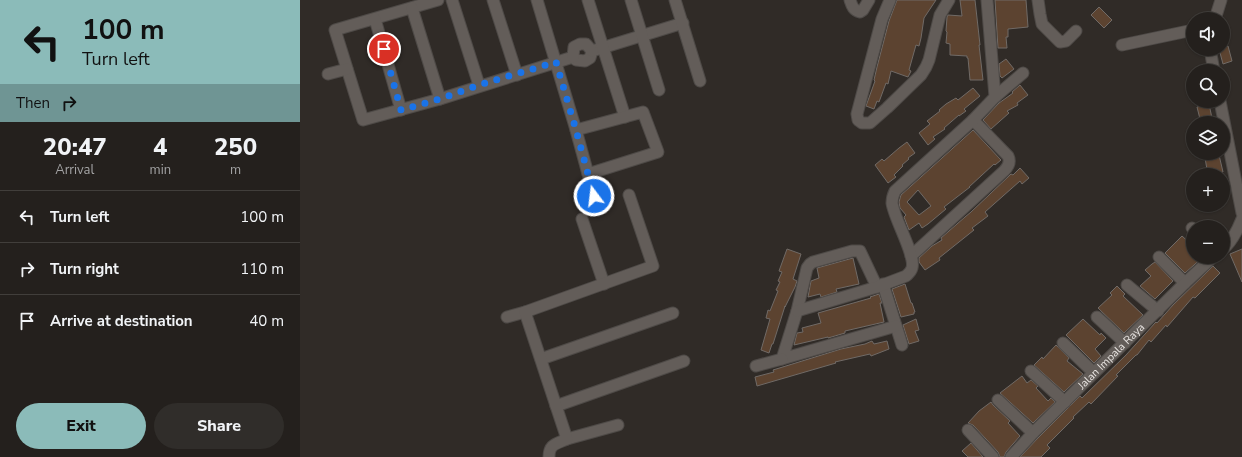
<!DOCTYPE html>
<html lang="en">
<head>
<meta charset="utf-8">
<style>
  :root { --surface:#24201d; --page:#302d2a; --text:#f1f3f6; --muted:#a3a3a4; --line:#413e3b; --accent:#8bbbb9 }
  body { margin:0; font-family:"Nunito Sans",sans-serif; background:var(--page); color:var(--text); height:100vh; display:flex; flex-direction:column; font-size:15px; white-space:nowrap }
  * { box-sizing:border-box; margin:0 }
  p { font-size:13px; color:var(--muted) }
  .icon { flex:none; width:22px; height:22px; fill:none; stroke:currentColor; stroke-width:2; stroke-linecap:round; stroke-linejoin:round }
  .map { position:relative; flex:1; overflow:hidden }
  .side { display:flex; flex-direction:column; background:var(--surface); width:300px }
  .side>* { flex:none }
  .banner { background:#8bbbb9; color:#111; overflow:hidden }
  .controls { position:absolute; left:886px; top:12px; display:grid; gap:8px }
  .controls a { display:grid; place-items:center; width:44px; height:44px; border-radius:50%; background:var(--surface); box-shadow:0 1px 3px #0004,0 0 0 1px var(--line); font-size:20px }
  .pin { position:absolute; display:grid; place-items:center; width:34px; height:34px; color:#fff; margin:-17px; border:2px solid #fff; border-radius:50%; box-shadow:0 1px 4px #0007 }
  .me { position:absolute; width:44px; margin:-22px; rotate:345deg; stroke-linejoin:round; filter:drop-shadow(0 0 3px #0008) }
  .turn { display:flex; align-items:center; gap:14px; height:84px; padding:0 16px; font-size:18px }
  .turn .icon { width:52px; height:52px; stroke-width:2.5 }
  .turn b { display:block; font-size:28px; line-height:34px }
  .then { display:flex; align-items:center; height:38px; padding:0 16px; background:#0003; gap:8px; font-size:15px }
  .eta { display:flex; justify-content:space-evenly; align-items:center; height:68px; text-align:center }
  .eta b { font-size:24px; font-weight:800; line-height:28px }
  .action { display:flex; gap:8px; margin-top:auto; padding:8px 16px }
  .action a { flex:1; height:46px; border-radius:24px; background:var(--accent); color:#111; font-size:16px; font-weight:800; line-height:46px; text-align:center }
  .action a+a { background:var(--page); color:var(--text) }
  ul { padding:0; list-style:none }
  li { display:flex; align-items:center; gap:12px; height:52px; padding:0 16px; border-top:1px solid var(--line) }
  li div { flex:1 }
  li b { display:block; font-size:15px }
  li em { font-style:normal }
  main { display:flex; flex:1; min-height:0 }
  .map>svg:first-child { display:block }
  .building { fill:#5c4330; stroke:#706a66; fill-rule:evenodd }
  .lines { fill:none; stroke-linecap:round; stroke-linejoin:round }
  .street-casing { stroke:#4e4a47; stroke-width:13 }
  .street { stroke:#635d59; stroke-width:11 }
  .route { stroke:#1a73e8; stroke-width:7; stroke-dasharray:0 12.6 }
  .labels { text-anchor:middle; stroke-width:4; stroke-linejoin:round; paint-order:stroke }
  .street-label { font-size:11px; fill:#e9e5e2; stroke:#302b27 }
</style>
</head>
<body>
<main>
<section class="side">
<div class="banner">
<div class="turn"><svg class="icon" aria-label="left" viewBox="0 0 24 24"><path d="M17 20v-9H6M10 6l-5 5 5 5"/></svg><div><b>100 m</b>Turn left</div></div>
<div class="then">Then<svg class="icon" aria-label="right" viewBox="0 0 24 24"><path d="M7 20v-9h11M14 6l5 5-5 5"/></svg></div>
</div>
<div class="eta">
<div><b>20:47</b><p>Arrival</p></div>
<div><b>4</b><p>min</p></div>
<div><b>250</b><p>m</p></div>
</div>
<ul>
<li><svg class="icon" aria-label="left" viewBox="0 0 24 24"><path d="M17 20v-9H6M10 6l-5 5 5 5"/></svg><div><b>Turn left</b></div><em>100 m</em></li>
<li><svg class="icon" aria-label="right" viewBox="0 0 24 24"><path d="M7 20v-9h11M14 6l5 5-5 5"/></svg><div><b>Turn right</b></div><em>110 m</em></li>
<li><svg class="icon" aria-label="arrive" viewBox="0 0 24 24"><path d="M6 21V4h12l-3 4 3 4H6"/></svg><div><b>Arrive at destination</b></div><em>40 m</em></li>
</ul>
<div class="action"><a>Exit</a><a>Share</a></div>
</section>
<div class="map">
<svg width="942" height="457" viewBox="0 0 942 457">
  <rect width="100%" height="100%" fill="#302b27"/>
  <!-- building -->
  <g class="building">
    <polygon points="597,0 636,0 624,18 621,38 619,46 616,45 609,70 611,71 608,77 591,71 588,84 586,83 579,102 577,101 574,109 566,106 575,81 574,80 577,67 589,21"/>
    <polygon points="660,0 675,0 680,45 679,45 683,80 670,80 668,58 667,58 667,56 650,55 650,44 646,43 647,32 646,31 647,17 648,15 662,16"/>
    <polygon points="695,0 726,0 728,27 708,29 708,37 706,37 707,48 698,48"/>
    <polygon points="799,7 812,20 804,28 791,15"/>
    <polygon points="928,46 932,61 923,64 919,49 923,49 923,47"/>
    <polygon points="706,59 714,69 702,78 700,76 699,64"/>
    <polygon points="720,85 728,95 717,103 718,105 707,111 709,113 691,129 683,120 699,103 713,93 712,92"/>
    <polygon points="673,88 680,96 664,109 666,111 659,116 659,115 644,128 645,129 633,137 635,139 628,145 619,133 630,124 627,121 640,111 639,110 646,104 656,98 658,100"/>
    <polygon points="909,104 913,123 901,123 897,107"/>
    <path d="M673,130l28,30 -6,5 -1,-1 -25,23h1l-26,20 2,2 -18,15 -6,4 -3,-5 -10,7 -5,-13 2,-2 -6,-7 -1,-6 2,-7zM618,190l13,16 -12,9 -12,-13z"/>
    <polygon points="607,142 615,153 608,158 609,159 602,165 603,166 594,175 596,177 588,183 575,165 582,159 584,161 599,148"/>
    <polygon points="919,155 923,172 908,175 905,158"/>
    <polygon points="720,168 729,178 722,184 720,181 703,196 685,212 688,216 672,228 674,230 639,258 640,260 625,270 619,262 619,258 632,246 642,240 641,238 665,217 671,212 710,175 711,174 713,175"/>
    <polygon points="882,236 893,246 893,257 903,257 885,273 865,253"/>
    <polygon points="487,249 501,254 493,279 497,281 495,287 485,307 485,306 473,344 472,344 469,353 461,350 470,319 466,318 468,310 470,311 478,291 476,290 480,282 478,281 482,272 479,271"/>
    <polygon points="942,249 942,282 930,254"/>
    <polygon points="553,258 559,284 536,289 537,292 521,297 520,294 508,297 511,281 519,278 517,268"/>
    <polygon points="855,262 873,281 855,299 840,286 851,276 845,270 852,264"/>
    <polygon points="913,266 920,273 895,298 893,297 867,327 866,325 851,342 849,340 837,355 836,355 816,375 818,376 791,404 789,402 773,417 774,418 747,445 750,448 741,457 720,457 738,438 780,396 782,398 826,355 855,323 856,322 857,323 873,305"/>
    <polygon points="605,284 611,303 612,303 615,312 614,312 614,314 601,317 592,289"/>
    <polygon points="817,286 825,294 823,296 843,315 824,333 798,308 812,295 810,293"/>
    <polygon points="579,294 582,303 580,303 584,322 545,331 545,333 528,338 528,337 494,345 497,333 503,332 502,328 521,323 518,313 571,298 570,297"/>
    <polygon points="616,319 619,330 615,331 619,341 609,344 603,325"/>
    <polygon points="783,319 800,335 801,333 806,338 795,349 801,356 794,363 766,335"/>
    <polygon points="572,341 574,344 587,341 589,349 571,356 570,354 535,362 536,363 457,386 455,377 474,372 473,370 541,349 565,344"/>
    <polygon points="756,345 769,358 767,361 783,374 764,392 734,365 742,357 743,359"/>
    <polygon points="722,376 727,383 731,380 738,386 736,388 748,401 751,398 755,402 733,423 700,393"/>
    <polygon points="691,402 693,405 710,421 708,423 720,436 706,452 704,457 700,457 698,452 673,425 668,423 679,411"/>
    <polygon points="671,443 683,457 668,457 662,451"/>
  </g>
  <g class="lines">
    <defs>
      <g id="street">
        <polyline points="138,0 35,30 63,120 140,99 273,57 276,60 285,61 290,58 292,51 383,23"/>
        <polyline points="152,0 179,85"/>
        <polyline points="193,0 217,75"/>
        <polyline points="237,0 276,130 294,196"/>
        <polyline points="288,0 325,117"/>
        <polyline points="331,0 359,90"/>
        <polyline points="375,0 400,81"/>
        <path d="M550,0c2,6 3,10 10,12l3,-2 6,-10"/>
        <polyline points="590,0 582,19 557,114 558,120 562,123 570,123 587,108 621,75 626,67 629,60 640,15 649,0"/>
        <polyline points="738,0 740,14 742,24 760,42 766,41 776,31"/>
        <polyline points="112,8 140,99"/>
        <polyline points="75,19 101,110"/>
        <polyline points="915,19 921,0"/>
        <polyline points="822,45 893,30"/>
        <polyline points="910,49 914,71"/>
        <polyline points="273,57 274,47 280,44 286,44 292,51"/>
        <polyline points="28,74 47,69"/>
        <polyline points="695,97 723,73"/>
        <polyline points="920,101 942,213"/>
        <polyline points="276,130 343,112 358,152 288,174"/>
        <polyline points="282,219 304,284"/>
        <polyline points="892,228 893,229"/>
        <path d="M923,249c9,-7 15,-20 19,-30"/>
        <path d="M611,256l93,-85c4,-4 7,-9 4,-15l-35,-36"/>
        <polyline points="859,257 885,283"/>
        <polyline points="583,284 602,345"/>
        <polyline points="827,285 858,311"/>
        <polyline points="577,287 560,251 552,251 513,262 510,264 507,268 497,311 482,359 596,326"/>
        <path d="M497,311l80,-24 29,-11c2,-2 5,-4 6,-8 4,-13 -18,-49 -20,-65 0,-4 1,-8 3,-12l78,-71 22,-23 -8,-97"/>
        <polyline points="207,317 225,312"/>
        <polyline points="797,317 825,343"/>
        <polyline points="763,343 794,373"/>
        <polyline points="241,359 373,313"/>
        <polyline points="456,366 482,359"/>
        <polyline points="731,371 765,402"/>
        <polyline points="698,400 733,433"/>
        <polyline points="256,406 384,361"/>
        <polyline points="668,430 693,457"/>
        <polyline points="267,439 318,425"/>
        <path d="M249,457c0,-13 7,-13 18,-18l-42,-127 128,-46 -24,-71"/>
        <path id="s1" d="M711,457l22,-24 152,-150 28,-26"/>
      </g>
    </defs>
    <!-- street casing -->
    <use href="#street" class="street-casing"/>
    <!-- street -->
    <use href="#street" class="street"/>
  </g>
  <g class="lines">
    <!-- route -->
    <polyline class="route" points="84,49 101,110 140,99 179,85 256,62 276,130 294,196"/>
  </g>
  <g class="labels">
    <!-- street labels -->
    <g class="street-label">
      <text dy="4" stroke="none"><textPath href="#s1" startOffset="142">Jalan Impala Raya</textPath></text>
    </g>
  </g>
</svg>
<div class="controls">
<a><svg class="icon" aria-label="sound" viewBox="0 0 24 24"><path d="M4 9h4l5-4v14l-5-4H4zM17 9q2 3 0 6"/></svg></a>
<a><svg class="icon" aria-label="search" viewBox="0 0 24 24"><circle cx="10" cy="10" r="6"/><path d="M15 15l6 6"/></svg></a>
<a><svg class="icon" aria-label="layers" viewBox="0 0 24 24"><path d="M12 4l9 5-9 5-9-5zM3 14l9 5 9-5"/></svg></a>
<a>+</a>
<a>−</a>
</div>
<div class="pin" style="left:84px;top:49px;background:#d93025"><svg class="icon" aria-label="arrive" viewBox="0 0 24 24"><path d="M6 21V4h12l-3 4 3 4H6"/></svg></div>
<svg class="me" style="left:294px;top:196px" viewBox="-20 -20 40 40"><circle r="17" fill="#1a73e8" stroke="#fff" stroke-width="3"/><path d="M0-11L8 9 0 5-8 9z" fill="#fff"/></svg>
</div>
</main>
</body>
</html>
